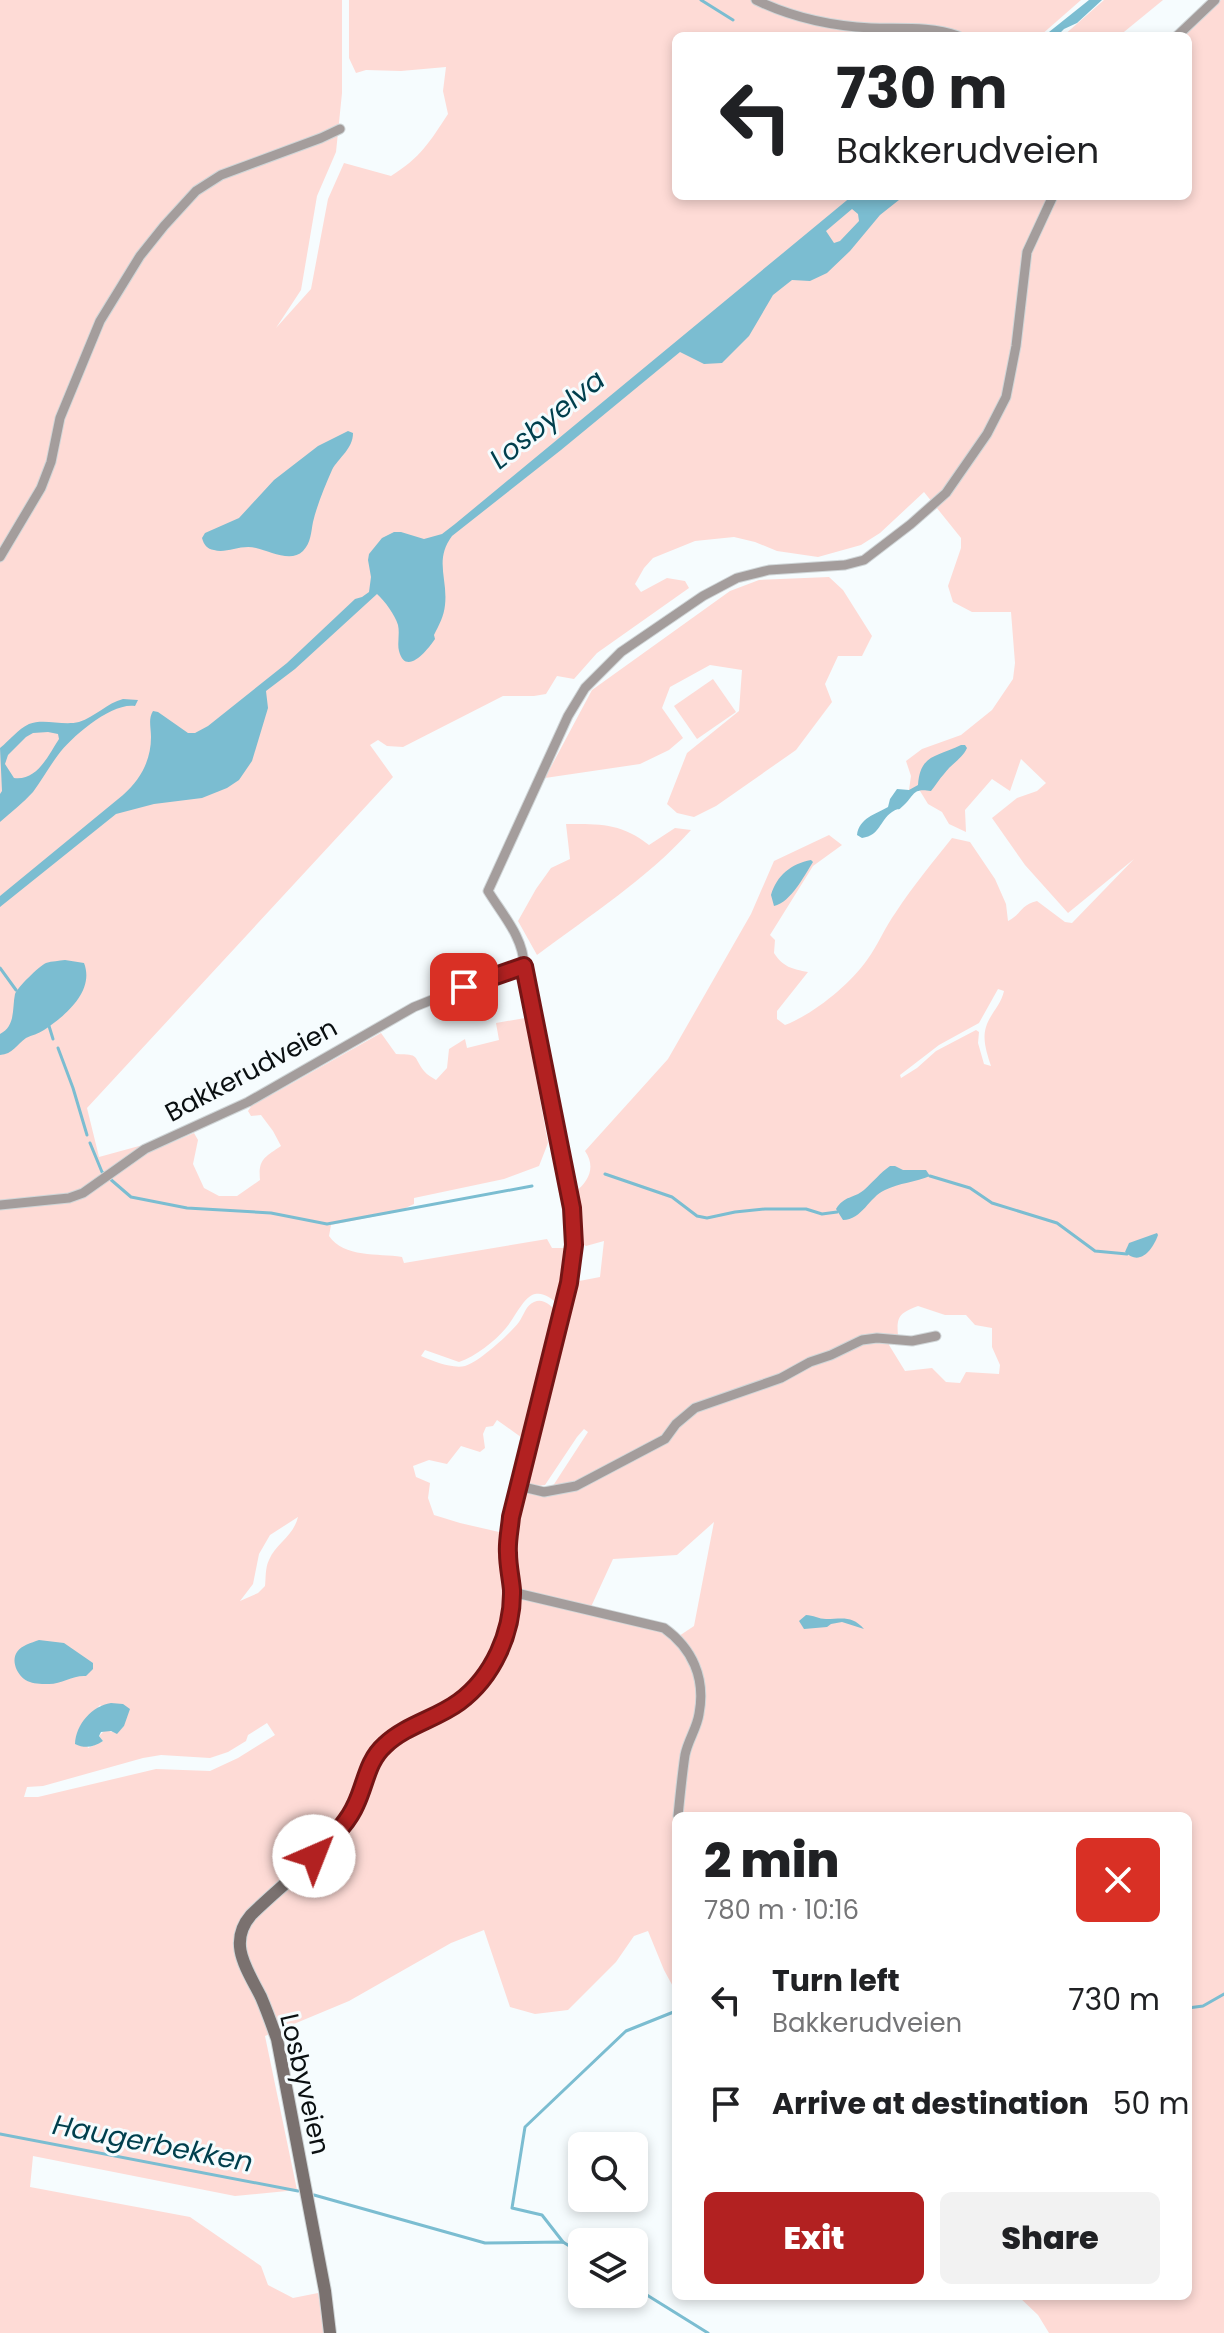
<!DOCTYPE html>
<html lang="en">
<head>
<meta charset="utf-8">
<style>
  :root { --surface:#fff; --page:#f2f2f2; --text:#202124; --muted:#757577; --accent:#b22121 }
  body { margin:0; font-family:Poppins,sans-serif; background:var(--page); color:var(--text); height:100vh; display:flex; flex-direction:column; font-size:30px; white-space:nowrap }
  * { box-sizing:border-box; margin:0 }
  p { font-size:26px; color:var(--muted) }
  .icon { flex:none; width:44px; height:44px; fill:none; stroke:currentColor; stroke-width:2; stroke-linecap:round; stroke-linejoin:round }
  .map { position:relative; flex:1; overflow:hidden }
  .sheet { position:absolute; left:672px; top:1812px; width:520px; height:488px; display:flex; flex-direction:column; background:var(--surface); border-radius:12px; box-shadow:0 4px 12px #0003 }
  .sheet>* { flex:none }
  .guide { position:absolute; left:672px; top:32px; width:520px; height:168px; border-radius:12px; box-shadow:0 4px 12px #0003; background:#fff; color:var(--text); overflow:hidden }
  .buttons { position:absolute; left:568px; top:2132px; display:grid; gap:16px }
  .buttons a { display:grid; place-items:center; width:80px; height:80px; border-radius:12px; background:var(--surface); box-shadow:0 4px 12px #0003; font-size:40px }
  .pin { position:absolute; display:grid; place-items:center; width:68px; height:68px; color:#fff; margin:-34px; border-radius:16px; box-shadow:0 4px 12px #0006 }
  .me { position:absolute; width:88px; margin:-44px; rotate:44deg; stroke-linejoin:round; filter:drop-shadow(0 0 6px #0008) }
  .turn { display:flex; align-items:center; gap:28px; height:168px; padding:0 32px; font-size:36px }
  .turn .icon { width:104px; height:104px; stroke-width:2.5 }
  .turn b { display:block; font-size:56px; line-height:68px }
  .round { display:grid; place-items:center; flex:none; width:84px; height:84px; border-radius:12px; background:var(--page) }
  .summary { display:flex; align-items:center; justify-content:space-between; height:136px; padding:0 32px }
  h1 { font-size:48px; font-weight:800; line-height:60px }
  .primary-button { display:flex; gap:16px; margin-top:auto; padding:16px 32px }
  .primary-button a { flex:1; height:92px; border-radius:12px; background:var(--accent); color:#fff; font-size:32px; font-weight:800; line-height:92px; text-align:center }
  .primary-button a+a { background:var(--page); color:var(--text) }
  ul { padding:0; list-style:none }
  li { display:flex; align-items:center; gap:24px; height:104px; padding:0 32px }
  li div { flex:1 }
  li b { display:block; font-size:30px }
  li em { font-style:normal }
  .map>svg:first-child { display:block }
  .green { fill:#fedbd6; fill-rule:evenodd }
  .water { fill:#7bbdd1; fill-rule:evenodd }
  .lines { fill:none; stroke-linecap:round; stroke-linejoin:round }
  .stream { stroke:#7bbdd1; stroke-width:3 }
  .minor-casing { stroke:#d0d6d8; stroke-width:11 }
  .secondary-casing { stroke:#d0d6d8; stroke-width:14 }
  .minor { stroke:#a49d9c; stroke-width:9 }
  .secondary { stroke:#7a716f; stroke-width:12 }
  .route-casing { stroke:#741515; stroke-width:20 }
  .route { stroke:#b22121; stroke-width:14 }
  .labels { text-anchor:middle; stroke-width:6; stroke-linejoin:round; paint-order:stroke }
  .street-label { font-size:26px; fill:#0a0f11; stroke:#f6fcfe }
  .water-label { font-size:28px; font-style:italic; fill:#003f4d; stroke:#f6fcfe }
</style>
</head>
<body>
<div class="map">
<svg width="1224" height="2333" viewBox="0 0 1224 2333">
  <rect width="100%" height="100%" fill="#f6fcfe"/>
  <!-- green -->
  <g class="green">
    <path d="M0,0h342v93l-6,59 -19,44 -16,94 -25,38 35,-39 17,-90 16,-36 47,13c30,-19 38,-33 57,-62l-5,-23 3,-24 -45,4 -35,-1 -10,3 -7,-15v-58h732l-41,36h-364v160h512v-160h-4l37,-36h3v2333h-175l-11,-18 -20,-19h170v-480h-512v176l-12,-22 -16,-39 -14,5 -18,26 -48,48 -33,4 -25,-7 -26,-77 -33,13 -102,58 -84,35 32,154 -62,6 -202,-40 -3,31 160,30 71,49 7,19 25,13 25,-5 7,36 -2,4h-323zM924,492l37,46v10l-13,38 5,16 19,10h39l4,51 -2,16 -21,31 -31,25 -39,14 -16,12 5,15 -2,14 11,1 8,13 14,8 7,12 17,8 -1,-22 27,-31 18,12 11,-32 25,24 -9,8 -20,7 -25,20 33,47 43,48 66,-54 -62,64 -7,-1 -28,-21c-17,4 -15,13 -29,20l-2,-17 -11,-25 -25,-37 -18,-4c-19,24 -39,48 -56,74 -11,15 -18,33 -29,48 -18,25 -53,54 -82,65l-8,-6v-8l31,-39c-16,-3 -25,-5 -34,-19l1,-13 -5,-5 43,-69 29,-21 -13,-10 -55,26 -23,53 -83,145 -83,92c11,16 4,30 -10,41l8,52 3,2 18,-5 -4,36 -26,5 -48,196 1,6 9,2 9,-1 32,-48 7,-8 4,3 -41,63 -22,-4 -9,45 -56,-13 -26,-8 -6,-17 2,-15 -14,-6 -3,-11 16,-6 18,4 14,-18 19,6 5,-4 -2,-14 3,-7 7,-1 4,-6 28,20 31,-129c-6,-6 -13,-13 -22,-9 -8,3 -10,13 -15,20 -8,11 -41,41 -54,44 -13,3 -32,-5 -44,-10l4,-6 34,12c17,-6 35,-20 47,-34 8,-9 18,-32 29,-34 9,-2 16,5 23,9l12,-55h-18l-5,-9 -143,24 -2,-6c-24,-4 -58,1 -73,-21l2,-11 66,-13 17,-8v-6l90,-19 35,-13 9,-23 -23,-125 -29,5 3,17 -32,8 -2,-9 -16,10 -2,19 -11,12c-4,-3 -9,-5 -12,-9 -12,-16 -3,-16 -28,-17l-15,-21 -108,61 -19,8 -6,9 3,5 10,-1 12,16 8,15c-16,11 -23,13 -21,34l-23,16h-18l-15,-8 -11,-24 5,-24 -4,-7 -40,17 -4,-7 -51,14 -12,-49 306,-331 -23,-32 8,-5 9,6 16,1 100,-51h31l12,-2 11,-18 17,3 23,-26 92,-65 -4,-7 -18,-3 -26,14 -6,-8 9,-16 9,-10 42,-17 39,-4 21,5 22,9 41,6 43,-12 19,-12zM998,989l6,2c-3,14 -14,23 -18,36 -4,13 1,26 5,39l-7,-2 -6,-21 1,-11 -3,-2 -40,21 -19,17 -16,10 -1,-3 39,-30 40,-22zM918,1306l27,9h21l9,10 17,3v19l8,18 -1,9 -33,-2 -6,11 -14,-1 -14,-14 -27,3 -16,-26 1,-8 8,-2c-2,-20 3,-22 20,-29zM298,1517c-5,20 -22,26 -29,43 -4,8 -3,18 -4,26l-7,7 -18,8 13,-17 6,-30 11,-19zM714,1522l-20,104 -18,12 -12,-10 -74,-19 23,-50 64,-4zM100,1705l24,21 -7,7 -12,-3 -6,6 4,5 -15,7 -7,-23zM267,1723l8,12 -37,23 -28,13 -54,-2 -118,28h-14l3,-10 16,-1 100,-28 18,-3 49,3 18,-6 18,-11 2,-6z"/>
    <polygon points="1104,0 1163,0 1119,36 1063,36"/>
    <polygon points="829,577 843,590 872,636 862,656 838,656 825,684 832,702 796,750 716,806 694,817 677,813 667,804 687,753 739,711 742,670 710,665 670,687 662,708 683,738 669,750 640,764 545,778 592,690 730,591 759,580"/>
    <polygon points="713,679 736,712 697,739 674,706"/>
    <path d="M566,824c34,0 55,-1 83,21l26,-17 16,2c-44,49 -102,86 -154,125l-19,-34 18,-32 15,-21 19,-9z"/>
  </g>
  <!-- water -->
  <g class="water">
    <polygon points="1089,0 1102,0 1077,23 1064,29 1057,36 1044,36"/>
    <path d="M852,196h52l-24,19 -30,36 -23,22 -17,8 -18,-1 -19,15 -24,41 -27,27 -18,1 -24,-12 -119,98 -109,86c-18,24 -4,43 -7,69 -1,11 -6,20 -11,30l1,4c-6,9 -29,39 -36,12 -2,-8 1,-17 -1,-26 -3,-10 -13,-24 -21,-31l-82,75 -29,22 2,17 -16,53 -13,19 -12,8 -25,10 -48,6 -38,10 -116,93v-11l123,-101c18,-16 28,-35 28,-58 0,-10 -3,-18 2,-26l5,1 30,21h7l13,-7 79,-63 68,-64 7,-2 7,-5 2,-15 -3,-17 1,-6 13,-16 12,-6h7l23,7 18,-5 13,-10zM852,209l6,5 1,7 -19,20 -6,2 -8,-12z"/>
    <path d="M348,431l5,2c0,16 -14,24 -21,37 -7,16 -15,35 -19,52 -2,10 -2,21 -10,29 -12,12 -33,0 -47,-3 -15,-4 -30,6 -42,2 -7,-1 -10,-5 -12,-12l3,-5 34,-15 35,-38 44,-34z"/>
    <path d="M123,699l15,1 -3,6c-23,-4 -64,31 -77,49 -9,12 -16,25 -25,37 -10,11 -22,20 -33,30v-28l2,-3 -2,-43c10,-8 18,-19 29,-24 15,-6 33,2 50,-2 16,-5 28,-19 44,-23zM48,732l10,2 1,5c-11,17 -22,42 -45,39l-9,-14 3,-9 18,-18 7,-4z"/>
    <path d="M961,745h4l2,3c-5,11 -16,16 -23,26 -5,5 -8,11 -13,17 -19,-3 -16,4 -27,14 -8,8 -3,1 -12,7 -13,9 -11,23 -30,26l-5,-3c2,-17 19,-21 31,-28l2,-8 7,-10 12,1 9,-5c2,-31 19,-28 43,-40z"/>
    <path d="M811,860l2,2c-9,14 -22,40 -39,44l-3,-11c6,-20 20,-31 40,-35z"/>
    <path d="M65,960l19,3c11,28 -19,53 -40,67 -6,4 -12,5 -18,8 -10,7 -13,16 -26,17v-21c16,-8 12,-26 15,-40 2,-6 24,-28 31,-31 6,-2 13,-2 19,-3z"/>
    <path d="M890,1166h5l8,4h23l4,6c-14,6 -31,7 -45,14 -16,7 -23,30 -42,30l-7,-11c9,-14 17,-10 28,-19 9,-8 16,-17 26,-24z"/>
    <path d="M1157,1233l1,2c-5,14 -18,32 -33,17l4,-9z"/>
    <path d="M806,1615c7,0 13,4 20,4 16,0 26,-4 38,10l-22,-7 -11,2 -4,3 -23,2 -5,-8z"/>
    <path d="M39,1640l25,3 29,20v6l-7,7c-13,-1 -24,8 -37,8 -5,0 -14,0 -19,-2 -11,-3 -20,-20 -13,-30 5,-7 14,-9 22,-12z"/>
    <path d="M111,1703l12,1 7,5 -6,17 -7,8 -6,-3 -10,1 -2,4 4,5c-9,6 -18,8 -28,3 1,-20 17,-38 36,-41z"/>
  </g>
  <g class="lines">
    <!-- stream -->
    <g class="stream">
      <polyline points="701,0 733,20"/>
      <polyline points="0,968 16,990"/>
      <polyline points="49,1026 53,1039"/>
      <polyline points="58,1048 73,1088 87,1135"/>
      <polyline points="90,1143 102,1172 131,1197 187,1208 271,1213 327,1224 532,1186"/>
      <polyline points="605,1174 672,1197 697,1216 707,1218 735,1212 765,1209 806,1209 822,1214 837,1212"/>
      <polyline points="930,1176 970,1188 992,1203 1057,1223 1095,1251 1127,1254"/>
      <polyline points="1188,2008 1203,2006 1224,1994"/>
      <polyline points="0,2134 298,2191"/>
      <polyline points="314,2195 485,2243 563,2242 582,2254"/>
      <polyline points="563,2242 542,2215 512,2208 525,2127 626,2031 676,2011"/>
      <polyline points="634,2287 708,2333"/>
    </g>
    <defs>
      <g id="minor">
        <path d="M756,0c35,17 77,26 115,28 30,1 59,-2 87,8"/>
        <polyline points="1177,36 1215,0"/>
        <polyline points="0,557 41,488 51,462 60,418 100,321 140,256 164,226 196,191 221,175 321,138 340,129"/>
        <path d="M0,1205l69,-7 14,-5 62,-44 103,-47 166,-95 75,-30 35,-11c0,-28 -22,-52 -36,-75l80,-175 17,-28 36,-36 82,-56 34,-18 32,-8 76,-5 19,-5 47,-36 35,-31 41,-59 19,-37 10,-51 11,-94 26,-56"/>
        <polyline points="519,1486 544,1492 576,1486 665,1439 676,1424 695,1408 781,1378 810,1362 831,1355 862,1340 877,1338 912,1341 936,1336"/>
        <path d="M512,1592l152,36c28,20 42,50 35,86 -2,14 -11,26 -14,41 -3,20 -5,41 -7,61"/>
      </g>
      <path id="secondary" d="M330,2333l-5,-42 -48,-252c-5,-14 -10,-28 -16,-42 -14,-28 -34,-54 -10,-82 27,-27 71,-60 92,-90 17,-24 19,-54 38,-76 20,-23 53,-29 78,-47 34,-25 54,-70 53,-112 -1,-12 -4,-24 -4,-37 -1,-11 2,-24 3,-36l58,-234 5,-38 -2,-37 -48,-242"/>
    </defs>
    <!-- minor casing -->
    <use href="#minor" class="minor-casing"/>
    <!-- secondary casing -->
    <use href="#secondary" class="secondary-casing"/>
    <!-- minor -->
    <use href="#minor" class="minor"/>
    <!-- secondary -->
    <use href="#secondary" class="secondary"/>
  </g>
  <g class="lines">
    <defs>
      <path id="route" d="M314,1856c15,-16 33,-31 42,-52 10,-21 11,-43 29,-59 21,-20 51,-26 74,-43 34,-25 54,-70 53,-112 -1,-12 -4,-24 -4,-37 -1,-11 2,-24 3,-36l58,-234 5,-38 -2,-37 -48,-242 -60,21"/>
    </defs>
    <!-- route casing -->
    <use href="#route" class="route-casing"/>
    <!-- route -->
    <use href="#route" class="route"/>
  </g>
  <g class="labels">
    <!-- street labels -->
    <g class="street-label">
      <text transform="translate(251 1070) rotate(-28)" y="9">Bakkerudveien</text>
      <text transform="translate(305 2084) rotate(77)" y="9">Losbyveien</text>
    </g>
    <!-- water labels -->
    <g class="water-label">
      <text transform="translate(547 419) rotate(-39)" y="10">Losbyelva</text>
      <text transform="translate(153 2143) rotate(11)" y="10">Haugerbekken</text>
    </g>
  </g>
</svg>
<div class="buttons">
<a><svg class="icon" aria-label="search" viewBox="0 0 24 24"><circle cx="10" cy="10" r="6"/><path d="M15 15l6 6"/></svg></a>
<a><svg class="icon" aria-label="layers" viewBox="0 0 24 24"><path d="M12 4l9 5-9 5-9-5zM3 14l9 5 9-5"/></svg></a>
</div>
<div class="pin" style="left:464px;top:987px;background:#d93025"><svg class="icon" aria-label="arrive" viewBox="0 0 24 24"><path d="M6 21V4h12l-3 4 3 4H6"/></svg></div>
<svg class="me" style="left:314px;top:1856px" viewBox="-20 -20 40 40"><circle r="19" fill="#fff"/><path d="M0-13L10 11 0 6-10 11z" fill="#b22121"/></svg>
<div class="guide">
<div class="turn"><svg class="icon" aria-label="left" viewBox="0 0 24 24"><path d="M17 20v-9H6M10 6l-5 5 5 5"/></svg><div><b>730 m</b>Bakkerudveien</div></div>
</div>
<section class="sheet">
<div class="summary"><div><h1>2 min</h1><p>780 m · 10:16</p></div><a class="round" style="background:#d93025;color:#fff"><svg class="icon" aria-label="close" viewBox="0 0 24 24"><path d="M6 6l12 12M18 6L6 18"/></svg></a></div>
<ul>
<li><svg class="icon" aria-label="left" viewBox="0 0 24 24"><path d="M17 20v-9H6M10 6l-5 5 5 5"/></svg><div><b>Turn left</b><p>Bakkerudveien</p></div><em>730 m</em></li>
<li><svg class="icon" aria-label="arrive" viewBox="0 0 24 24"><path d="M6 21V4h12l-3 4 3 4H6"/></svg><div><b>Arrive at destination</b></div><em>50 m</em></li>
</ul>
<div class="primary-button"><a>Exit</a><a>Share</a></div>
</section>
</div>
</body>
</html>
